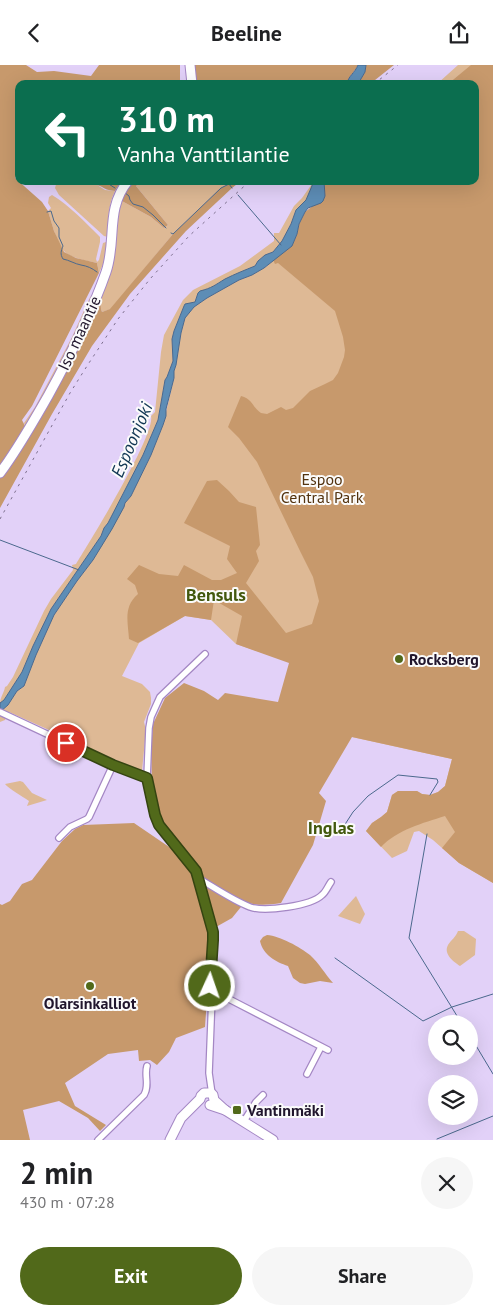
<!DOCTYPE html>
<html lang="en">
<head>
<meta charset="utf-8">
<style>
  :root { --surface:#fff; --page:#f6f6f6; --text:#202124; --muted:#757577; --accent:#51691a }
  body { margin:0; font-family:"PT Sans",sans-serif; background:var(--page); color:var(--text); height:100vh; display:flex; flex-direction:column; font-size:19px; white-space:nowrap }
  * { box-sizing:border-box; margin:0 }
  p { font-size:16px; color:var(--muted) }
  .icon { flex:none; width:28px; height:28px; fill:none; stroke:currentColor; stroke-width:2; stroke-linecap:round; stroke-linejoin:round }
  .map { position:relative; height:1075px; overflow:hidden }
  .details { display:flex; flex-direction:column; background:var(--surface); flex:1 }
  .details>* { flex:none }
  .guide { position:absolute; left:15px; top:15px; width:464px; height:105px; border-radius:10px; box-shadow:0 5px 20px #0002; background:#0b6e4f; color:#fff; overflow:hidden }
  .controls { position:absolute; left:428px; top:950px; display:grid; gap:10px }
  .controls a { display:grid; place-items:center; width:50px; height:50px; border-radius:50%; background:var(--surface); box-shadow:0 5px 20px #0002; font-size:25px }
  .pin { position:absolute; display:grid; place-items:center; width:42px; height:42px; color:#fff; margin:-21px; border:2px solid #fff; border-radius:50%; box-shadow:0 1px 5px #0007 }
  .me { position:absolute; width:55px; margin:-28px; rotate:3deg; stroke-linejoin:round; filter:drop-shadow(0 0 4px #0008) }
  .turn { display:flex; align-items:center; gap:18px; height:105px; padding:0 20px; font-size:22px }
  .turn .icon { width:65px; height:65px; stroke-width:2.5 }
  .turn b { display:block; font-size:35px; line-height:42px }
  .round { display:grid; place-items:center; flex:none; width:52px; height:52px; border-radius:26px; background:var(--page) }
  .overview { display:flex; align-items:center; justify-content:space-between; height:85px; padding:0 20px }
  h1 { font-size:30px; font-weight:700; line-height:38px }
  .cta { display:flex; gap:10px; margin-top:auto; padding:10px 20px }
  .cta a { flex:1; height:58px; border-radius:30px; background:var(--accent); color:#fff; font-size:20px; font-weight:700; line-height:58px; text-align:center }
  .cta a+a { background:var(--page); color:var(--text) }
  header { display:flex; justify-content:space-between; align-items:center; height:65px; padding:0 20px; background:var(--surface); font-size:22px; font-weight:700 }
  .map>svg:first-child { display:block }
  .green { fill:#deb995 }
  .forest { fill:#c7996c }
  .water { fill:#5d8db6; stroke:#4b698d }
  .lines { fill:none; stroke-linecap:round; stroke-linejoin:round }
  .stream { stroke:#4b698d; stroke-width:1 }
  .street-casing { stroke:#a487c4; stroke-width:8 }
  .secondary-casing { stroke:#a487c4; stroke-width:11 }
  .street { stroke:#fff; stroke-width:5.5 }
  .secondary { stroke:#fff; stroke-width:9 }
  .rail { stroke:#7d6f8e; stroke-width:1; stroke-dasharray:2.5 5; stroke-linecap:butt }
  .route-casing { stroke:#354411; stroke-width:12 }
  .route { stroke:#51691a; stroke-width:9 }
  .poi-dot { fill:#51691a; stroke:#fbfbfb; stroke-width:2 }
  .labels { text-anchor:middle; stroke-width:4; stroke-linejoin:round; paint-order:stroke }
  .street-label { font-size:16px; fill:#21162d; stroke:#fbfbfb }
  .park-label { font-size:16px; fill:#53330f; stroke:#fbfbfb }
  .poi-label { font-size:16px; font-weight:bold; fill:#21162d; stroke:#fbfbfb; text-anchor:start }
  .water-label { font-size:18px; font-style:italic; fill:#113754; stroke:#fbfbfb }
  .neighbourhood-label { font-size:18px; font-weight:bold; fill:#42580d; stroke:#fbfbfb }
</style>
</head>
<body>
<header><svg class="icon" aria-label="back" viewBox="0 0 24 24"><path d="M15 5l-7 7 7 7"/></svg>Beeline<svg class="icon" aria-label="share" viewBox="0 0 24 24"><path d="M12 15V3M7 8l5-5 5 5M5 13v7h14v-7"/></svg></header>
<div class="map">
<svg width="493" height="1075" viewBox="0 0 493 1075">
  <rect width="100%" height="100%" fill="#e2d1f8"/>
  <!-- green -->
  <g class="green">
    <polygon points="458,0 493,0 493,818 459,798 433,775 419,766 414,767 407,786 392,793 366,766 372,758 381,752 387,747 392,730 398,726 417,726 422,729 430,730 438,727 445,721 452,694 352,672 289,597 236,579 211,555 185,551 139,578 122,611 142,619 150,627 151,633 151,639 144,657 146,665 142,706 138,705 9,647 5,655 0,657 0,647 8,640 17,626 24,621 36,590 54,550 77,516 93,495 124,442 125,438 131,431 151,390 163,360 174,313 174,306 176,300 181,268 185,252 194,242 207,233 239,215 252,210 267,201 295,174 325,131 324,116 475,116 475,19 437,19"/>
    <path d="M57,116h27l5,3 5,-1 11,7 10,1c-7,14 -7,30 -7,46l-4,-1 -45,-41 -4,-7z"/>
    <polygon points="142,116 230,116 229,119 221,123 173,169 111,244 102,247 101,244 100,228 120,135 151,152 164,163 168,160 136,121"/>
    <path d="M314,116l-8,19 -10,10 -5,14 -9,17 -9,11 -8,3 -7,6 -3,5 -38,18 -3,3 -17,9 -2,6 -11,4 -10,25 -2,8 1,22 -6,16 -2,3 -7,40 -15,35 -35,68 -4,5 -3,8 -50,73 -18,37 -11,26 -18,28 -4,4c0,-7 4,-11 5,-17l2,-1 6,-9 31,-66 7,-12 22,-29 -1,-5 4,-1c13,-21 80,-130 75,-148l4,-4 6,-60 3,-17 19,-35 10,-10 47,-24 34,-25v-8h5l15,-27 8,-8z"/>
    <path d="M52,130c18,11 33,27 48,42v5l-4,17 1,3 2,-2 4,-17 3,-1 1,1 -3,19 -5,11 -2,-10c-9,-2 -27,-5 -33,-12 -7,-7 -13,-30 -16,-40l3,-3 -3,-5 1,-6z"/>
    <polygon points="91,230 89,239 73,277 26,363 24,358 35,342 72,272"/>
    <path d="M20,716l3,1 9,11 15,7 -20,6 2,-5c-7,-5 -20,-12 -24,-17z"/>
    <polygon points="356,831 365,849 360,859 338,851"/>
    <path d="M458,866h6l12,8 -1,16 -15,11c-6,-4 -17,-12 -12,-21 3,-5 8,-8 10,-14z"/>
  </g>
  <!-- forest -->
  <g class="forest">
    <polygon points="0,0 26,0 37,7 54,6 91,11 99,0 180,0 180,19 19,19 19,106 15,113 42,137 48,146 54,166 64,187 76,193 97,198 99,208 32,341 22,355 26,363 0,403"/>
    <path d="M192,0h166c-3,7 -10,11 -11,19h-152z"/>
    <polygon points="366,0 394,0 370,19 358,19 365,7"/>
    <path d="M471,0h22v818l-34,-20 -17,-15 13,-16 -10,-16c-22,7 -48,14 -64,31l-15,-16 6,-8 9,-6 6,-5 5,-17 6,-4h19l5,3 8,1 8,-3 7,-6 7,-27 -100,-22 -33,56 7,8 -13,44 -32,58c-13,2 -24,3 -36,-1l-13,16 -16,9 -14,-53 -40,-51 -10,-38 -1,-35 2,-26 12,-26 19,-15 20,8 14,9 7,-7 53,9 11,-39 -53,-19 6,-28 -28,-16 -3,20 -26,-4 -47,27 -9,-4c-1,-17 -6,-32 9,-45l-3,-9 -8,-6 12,-14 20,9 19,2 6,-11 28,15h9l16,-7 -10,-14 3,-13 -46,-23 23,-42 10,-1 12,11 10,11 17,5 4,38 -4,6 3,10 -13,22 40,50 26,-9 7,-23 -6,-24 -12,-24 -44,-91 -18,-24 -11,-11 13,-31c12,3 11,11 20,17l6,1 14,-7 5,3 7,-2 17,-17 15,-7 8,-4 5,-7 6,-16 1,-7 -2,-13 -8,-26 -57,-48 -3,1 -2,-4 19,-14 5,-12 2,-10 6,-12 20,-16 -1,-15h151v-97h-27z"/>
    <path d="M84,116h37l-6,10c-11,-1 -9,-3 -18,-6 -4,-2 -8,-1 -13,-4z"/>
    <polygon points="131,116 142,116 136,121 168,160 164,163 151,152 120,135"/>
    <polygon points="230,116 241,116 232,123 186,166 130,229 92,281 52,349 0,443 0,412 85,272 90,262 88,261 100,228 101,244 102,247 110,244 173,169 221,123 229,119"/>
    <polygon points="134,758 178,788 193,810 210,868 211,877 205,962 176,973 169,987 157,1000 150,995 139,996 138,985 108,989 65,1018 75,1041 106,1060 100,1066 88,1053 59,1036 23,1045 30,1075 0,1075 0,839 2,840 10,836 22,819 32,815 62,776 75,764 83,760"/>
    <path d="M267,870c13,1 33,12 43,20 9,8 15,19 23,28l-13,-2 -15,3 -5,-1 -7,-5 -5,-12c-12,-4 -25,-11 -28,-25l3,-4z"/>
  </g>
  <!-- water -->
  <g class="water">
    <path d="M358,0h8l-1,7 -7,12h-11c1,-8 8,-11 11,-19z"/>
    <path d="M314,116h10l1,15 -2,5 -2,2 -13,5 -3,4 -6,12 -2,10 -5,12 -28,22 -12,7 -13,5 -32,18 -13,9 -9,11 -4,15 -5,32 -2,6v7l-8,31v7l-3,9 -12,30 -20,41 -6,7 -1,4 -12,22 -19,31 -16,21 -23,34 -18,40 -12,31 -7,5 -9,14 -8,7v-9l4,-3 18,-28 11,-26 18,-37 50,-73 3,-8 4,-5 35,-68 15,-35 7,-40 2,-3 6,-16 -1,-22 2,-8 10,-25 1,-2 10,-2 3,-9 2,-2c12,-3 15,-6 25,-12 10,-5 20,-9 30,-13l3,-5 7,-6 8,-3 9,-11 9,-17 5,-14 10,-10z"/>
  </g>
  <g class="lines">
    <!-- stream -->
    <g class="stream">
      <polyline points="104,116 115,123"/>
      <polyline points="124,127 129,131 130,135 133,139 143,142 153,150 166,163"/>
      <polyline points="238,130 281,180"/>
      <path d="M47,147l4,-1 3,10 5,7v9l4,9c-2,5 -3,8 0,13 6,1 12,5 18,6 6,1 11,3 16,7"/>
      <polyline points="171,168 173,169 221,123 229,119 232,123"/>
      <polyline points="0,475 79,505"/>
      <polyline points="342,764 353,747 368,731 398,710 437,714 438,717 430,730"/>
      <polyline points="427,769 409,873 462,959"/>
      <polyline points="335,893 423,956 452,942 493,929"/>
      <polyline points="469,969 493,1009"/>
      <polyline points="437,1074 493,1051"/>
    </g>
    <defs>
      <g id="street">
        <path d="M205,589l-45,43 -5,11 -4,9 -2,11 -2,50 8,37 4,10 37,46 17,61c2,21 -5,42 -1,64l-3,77 3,21"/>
        <polyline points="0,647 113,700 147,713"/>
        <polyline points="59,773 70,762 87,754 89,752 113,700"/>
        <path d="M198,813c17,10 34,22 52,29 15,5 61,-1 72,-12 4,-3 6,-9 9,-13"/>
        <polyline points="212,931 229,934 328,985"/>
        <polyline points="307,1009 321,982"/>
        <polyline points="244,1056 256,1037 263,1030"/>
        <path d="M98,1075l46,-45c6,-10 0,-19 3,-29"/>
      </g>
      <g id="secondary">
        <polyline points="190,0 192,19"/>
        <path d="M0,408c18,-24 33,-51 48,-77 22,-40 43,-81 58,-124 11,-32 -1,-63 22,-91"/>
        <polyline points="210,1040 225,1045 273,1075"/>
        <polyline points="170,1075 181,1053 200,1034 201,1031 204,1028 211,1028 213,1030 214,1035 225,1045"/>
      </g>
    </defs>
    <!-- street casing -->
    <use href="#street" class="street-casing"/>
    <!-- secondary casing -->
    <use href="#secondary" class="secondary-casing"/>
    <!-- street -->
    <use href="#street" class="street"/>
    <!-- secondary -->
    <use href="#secondary" class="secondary"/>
    <!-- rail -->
    <g class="rail">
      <polyline points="374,19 398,0"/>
      <polyline points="0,454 70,328 87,301 118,254 150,214 189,171 250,116"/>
    </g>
  </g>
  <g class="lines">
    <defs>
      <polyline id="route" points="66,678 113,700 147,713 155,750 159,760 196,806 198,813 213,867 213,875 210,921"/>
    </defs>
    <!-- route casing -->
    <use href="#route" class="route-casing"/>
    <!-- route -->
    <use href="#route" class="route"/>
  </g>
  <!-- markers -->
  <g class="poi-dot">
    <circle cx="399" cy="594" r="5"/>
    <circle cx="90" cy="921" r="5"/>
    <rect x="232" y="1040" width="10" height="10" rx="2.5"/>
  </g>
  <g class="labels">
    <!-- street labels -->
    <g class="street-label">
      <text transform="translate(79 268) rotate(-65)" y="6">Iso maantie</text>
    </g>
    <!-- park labels -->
    <g class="park-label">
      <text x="322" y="420">Espoo<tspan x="322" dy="18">Central Park</tspan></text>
    </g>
    <!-- poi labels -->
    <g class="poi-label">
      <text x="409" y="600">Rocksberg</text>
      <text x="90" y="944" text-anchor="middle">Olarsinkalliot</text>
      <text x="247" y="1051">Vantinmäki</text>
    </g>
    <!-- water labels -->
    <g class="water-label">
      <text transform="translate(132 375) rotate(-67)" y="6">Espoonjoki</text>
    </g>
    <!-- neighbourhood labels -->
    <g class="neighbourhood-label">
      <text x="216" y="536">Bensuls</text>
      <text x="331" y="769">Inglas</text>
    </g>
  </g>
</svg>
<div class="controls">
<a><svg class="icon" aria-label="search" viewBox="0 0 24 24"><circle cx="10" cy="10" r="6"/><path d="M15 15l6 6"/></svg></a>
<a><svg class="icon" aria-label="layers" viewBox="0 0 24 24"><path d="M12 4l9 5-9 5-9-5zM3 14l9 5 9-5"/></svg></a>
</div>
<div class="pin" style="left:66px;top:678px;background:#d93025"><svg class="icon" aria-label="arrive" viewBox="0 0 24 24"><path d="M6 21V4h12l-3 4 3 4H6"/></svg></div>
<svg class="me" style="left:210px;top:921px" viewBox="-20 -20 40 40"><circle r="17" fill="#51691a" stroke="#fff" stroke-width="3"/><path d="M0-11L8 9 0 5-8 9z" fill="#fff"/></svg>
<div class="guide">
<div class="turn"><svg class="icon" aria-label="left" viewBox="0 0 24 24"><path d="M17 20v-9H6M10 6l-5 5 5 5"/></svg><div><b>310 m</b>Vanha Vanttilantie</div></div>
</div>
</div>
<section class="details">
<div class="overview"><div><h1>2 min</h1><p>430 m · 07:28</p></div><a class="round"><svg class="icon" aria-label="close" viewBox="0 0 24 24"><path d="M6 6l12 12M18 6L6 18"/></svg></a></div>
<div class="cta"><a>Exit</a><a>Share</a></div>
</section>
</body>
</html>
